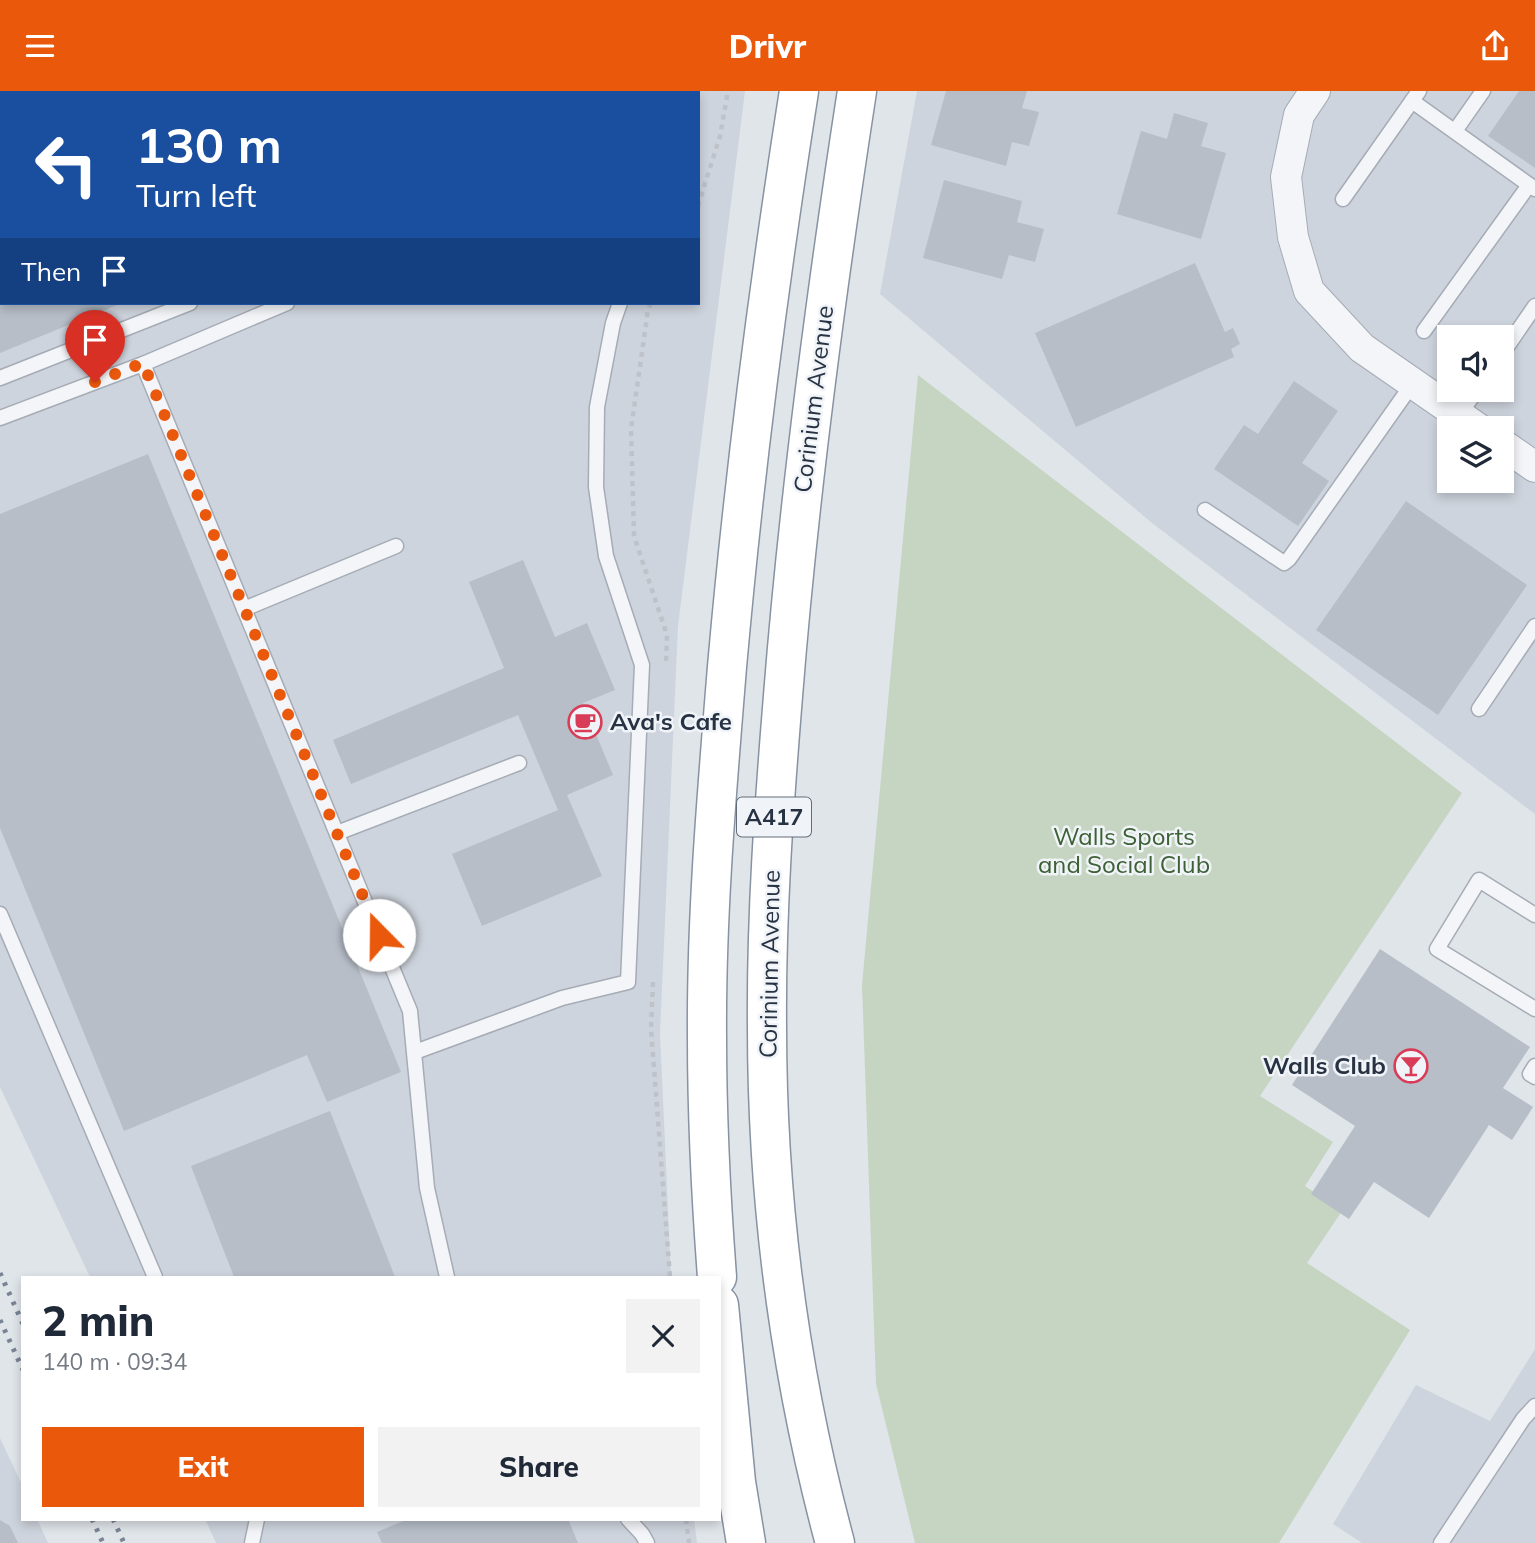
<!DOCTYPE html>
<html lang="en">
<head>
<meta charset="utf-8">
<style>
  :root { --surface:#fff; --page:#f2f2f3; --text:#1f2937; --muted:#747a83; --accent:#ea580c }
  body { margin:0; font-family:Mulish,sans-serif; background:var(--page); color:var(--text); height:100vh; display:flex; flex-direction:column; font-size:26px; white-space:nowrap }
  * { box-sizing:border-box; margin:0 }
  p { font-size:23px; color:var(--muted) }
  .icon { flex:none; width:38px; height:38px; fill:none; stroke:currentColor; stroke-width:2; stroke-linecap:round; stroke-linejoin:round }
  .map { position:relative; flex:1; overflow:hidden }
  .sheet { position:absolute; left:21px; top:1185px; width:700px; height:245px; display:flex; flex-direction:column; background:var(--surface); border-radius:0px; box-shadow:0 4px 10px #0003 }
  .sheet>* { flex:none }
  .banner { position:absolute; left:0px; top:0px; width:700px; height:214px; box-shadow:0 4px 10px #0003; background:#1a4fa0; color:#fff; overflow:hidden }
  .controls { position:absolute; left:1437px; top:234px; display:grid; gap:14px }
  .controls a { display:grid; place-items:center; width:77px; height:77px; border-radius:0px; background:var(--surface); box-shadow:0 4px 10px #0003; font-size:35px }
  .pin { position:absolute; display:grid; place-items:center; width:60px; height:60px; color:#fff; margin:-72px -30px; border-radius:50% 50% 50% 0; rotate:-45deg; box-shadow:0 0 7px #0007 }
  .pin .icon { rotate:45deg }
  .me { position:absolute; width:77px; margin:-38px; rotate:338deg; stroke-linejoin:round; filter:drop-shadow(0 0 5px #0008) }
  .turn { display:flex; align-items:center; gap:24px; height:147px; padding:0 21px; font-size:32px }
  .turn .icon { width:91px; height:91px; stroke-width:2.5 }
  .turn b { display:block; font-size:49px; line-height:60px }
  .then { display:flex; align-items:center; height:66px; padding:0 21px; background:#0003; gap:14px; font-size:26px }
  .round { display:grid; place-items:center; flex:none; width:74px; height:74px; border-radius:0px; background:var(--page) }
  .head { display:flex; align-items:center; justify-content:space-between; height:119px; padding:0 21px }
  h1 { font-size:42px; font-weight:800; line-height:52px }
  .primary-button { display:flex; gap:14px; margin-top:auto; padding:14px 21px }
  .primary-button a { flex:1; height:80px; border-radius:0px; background:var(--accent); color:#fff; font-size:28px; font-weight:800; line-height:80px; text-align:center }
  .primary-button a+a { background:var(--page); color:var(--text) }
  header { display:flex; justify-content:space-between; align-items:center; height:91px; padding:0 21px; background:var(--accent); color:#fff; font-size:32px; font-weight:800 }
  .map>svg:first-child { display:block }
  .built { fill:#ced4dd; fill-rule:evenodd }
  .green { fill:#c6d5c1 }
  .building { fill:#b7bec8 }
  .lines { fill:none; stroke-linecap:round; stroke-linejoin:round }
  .lane-casing { stroke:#a5acb5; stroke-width:17 }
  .street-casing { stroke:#a5acb5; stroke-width:32 }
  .highway-casing { stroke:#8792a2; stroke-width:41 }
  .path { stroke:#bfc2c9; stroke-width:4.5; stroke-dasharray:5 5; stroke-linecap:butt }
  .lane { stroke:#f4f5f8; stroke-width:14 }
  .street { stroke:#f4f5f8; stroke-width:30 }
  .highway { stroke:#fff; stroke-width:38 }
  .rail { stroke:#798495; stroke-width:5; stroke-dasharray:3.5 7; stroke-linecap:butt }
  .route { stroke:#ea580c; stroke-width:12; stroke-dasharray:0 21.6 }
  .labels { text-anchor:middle; stroke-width:5; stroke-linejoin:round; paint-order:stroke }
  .shield { fill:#f0f4f8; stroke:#636c79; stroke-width:2 }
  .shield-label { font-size:23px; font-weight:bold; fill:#273243 }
  .street-label { font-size:24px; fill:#273243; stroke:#f0f4f8 }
  .poi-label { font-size:24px; font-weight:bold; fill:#273243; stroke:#f0f4f8; text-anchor:start }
  .park-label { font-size:24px; fill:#3d6034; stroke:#f0f4f8 }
</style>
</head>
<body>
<header><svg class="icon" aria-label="menu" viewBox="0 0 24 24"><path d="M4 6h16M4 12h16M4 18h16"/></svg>Drivr<svg class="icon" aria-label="share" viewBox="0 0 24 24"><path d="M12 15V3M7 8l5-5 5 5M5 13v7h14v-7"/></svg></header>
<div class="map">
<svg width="1535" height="1452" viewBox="0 0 1535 1452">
  <rect width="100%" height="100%" fill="#e0e5ea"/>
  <!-- built -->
  <g class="built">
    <path d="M0,0h745l-67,535 -18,407 11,244h-581l-90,-190zM2,2h696v210h-696z"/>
    <path d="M917,0h618v723l-383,-291 -272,-229zM1449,247h53v52h-53zM1449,338h53v52h-53z"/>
    <polygon points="1535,1258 1535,1452 1362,1452 1333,1433 1416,1294 1490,1330"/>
    <polygon points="0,1347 23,1396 23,1428 37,1428 48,1452 0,1452"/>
    <polygon points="205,1428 694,1428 697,1452 216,1452"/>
  </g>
  <!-- green -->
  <polygon class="green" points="918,284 1462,702 1260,1005 1333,1051 1305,1095 1342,1120 1307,1172 1410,1239 1279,1452 915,1452 876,1293 862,894"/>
  <!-- building -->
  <g class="building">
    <polygon points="946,0 1027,0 1022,17 1039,21 1029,55 1012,51 1006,75 931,54"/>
    <polygon points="1519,0 1535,0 1535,77 1488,45"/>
    <polygon points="1174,22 1208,32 1201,55 1226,62 1201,148 1117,123 1141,40 1167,48"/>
    <polygon points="944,89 1022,110 1017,131 1044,138 1035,171 1009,164 1002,188 923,167"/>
    <polygon points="1195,172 1225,241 1233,237 1240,253 1231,258 1234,266 1076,336 1035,242"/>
    <polygon points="0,212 122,212 0,262"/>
    <polygon points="1294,290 1338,320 1302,372 1329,390 1298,435 1214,378 1244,334 1258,343"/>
    <polygon points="148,363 401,981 327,1011 307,964 124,1040 0,737 0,423"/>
    <polygon points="1406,410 1527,494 1438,624 1316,539"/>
    <polygon points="523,469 555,546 587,532 615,599 583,612 613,684 567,704 602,785 482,835 452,763 558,719 518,624 351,693 333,649 504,577 469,491"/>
    <polygon points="1380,858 1530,956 1503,997 1533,1016 1512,1049 1489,1034 1429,1127 1374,1091 1349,1128 1311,1103 1355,1035 1292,994"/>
    <polygon points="330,1020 395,1186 234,1186 191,1075"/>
    <polygon points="408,1428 568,1428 578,1452 382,1452 377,1441"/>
    <polygon points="0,1429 10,1435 18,1452 0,1452"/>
  </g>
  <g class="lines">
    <defs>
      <g id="lane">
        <polyline points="660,2 661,0"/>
        <polyline points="1412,10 1535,98"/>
        <polyline points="1455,40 1483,0"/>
        <polyline points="1343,108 1419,0"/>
        <polyline points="1424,240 1529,94"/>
        <polyline points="1502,263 1535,215"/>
        <polyline points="143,273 410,920 427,1097 447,1186"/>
        <polyline points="0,287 190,212"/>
        <polyline points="1459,324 1477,299"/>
        <polyline points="0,327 143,273 287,212"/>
        <polyline points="1205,419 1284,472 1289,468 1413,292"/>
        <polyline points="244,518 396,455"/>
        <polyline points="1479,618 1535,535"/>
        <polyline points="337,742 519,672"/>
        <polyline points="0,823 155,1186"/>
        <polyline points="1535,824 1479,789 1437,858 1535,918"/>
        <polyline points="415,961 562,907 628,891 642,574 606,465 596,396 597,316 613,232 620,212"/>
        <polyline points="1535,975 1530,983 1535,986"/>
        <polyline points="628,1428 642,1443 647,1452"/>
        <polyline points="252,1452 257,1428"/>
        <polyline points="1441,1452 1523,1328 1535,1315"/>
      </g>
      <g id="street">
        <polyline points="1315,0 1299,24 1286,86 1293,146 1309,200 1362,257 1479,338"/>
        <polyline points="1502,353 1535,376"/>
      </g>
      <g id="highway">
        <path d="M717,1186c-6,-79 -10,-159 -10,-239 -1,-123 10,-248 20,-371 17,-193 42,-385 72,-576"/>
        <polyline points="719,1214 736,1391 746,1452"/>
        <path d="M835,1452c-45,-167 -68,-343 -68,-516 -1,-110 7,-221 16,-331 16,-203 43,-404 74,-605"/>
      </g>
    </defs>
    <!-- lane casing -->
    <use href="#lane" class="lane-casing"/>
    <!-- street casing -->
    <use href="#street" class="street-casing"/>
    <!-- highway casing -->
    <use href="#highway" class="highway-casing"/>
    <!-- path -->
    <g class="path">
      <polyline points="698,115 720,45 728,0"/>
      <polyline points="651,212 648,219 631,338 634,445 667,544 666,571"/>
      <polyline points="653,891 651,938 670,1186"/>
      <polyline points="686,1428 689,1452"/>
    </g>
    <!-- lane -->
    <use href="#lane" class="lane"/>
    <!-- street -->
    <use href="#street" class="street"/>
    <!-- highway -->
    <use href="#highway" class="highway"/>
    <!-- rail -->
    <g class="rail">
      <polyline points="0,1182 23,1233"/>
      <polyline points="0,1229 23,1279"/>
      <polyline points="92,1428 103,1452"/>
      <polyline points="113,1428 124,1452"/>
    </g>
  </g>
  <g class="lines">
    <!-- route -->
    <polyline class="route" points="95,291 143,272 379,844"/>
  </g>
  <!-- icons -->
  <defs>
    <symbol id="cafe-ring" viewBox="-11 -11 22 22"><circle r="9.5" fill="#f0f4f8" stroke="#d93c57" stroke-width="1.5"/><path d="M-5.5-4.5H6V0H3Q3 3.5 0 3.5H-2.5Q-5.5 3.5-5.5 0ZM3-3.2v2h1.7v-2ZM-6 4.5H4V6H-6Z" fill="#d93c57"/></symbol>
    <symbol id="bar-ring" viewBox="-11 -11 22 22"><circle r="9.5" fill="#f0f4f8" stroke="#d93c57" stroke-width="1.5"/><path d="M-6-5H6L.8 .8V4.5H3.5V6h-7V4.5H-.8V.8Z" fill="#d93c57"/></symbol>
  </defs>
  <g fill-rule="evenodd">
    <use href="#cafe-ring" x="566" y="612" width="38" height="38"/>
    <use href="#bar-ring" x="1392" y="956" width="38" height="38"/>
  </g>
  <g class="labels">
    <!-- shield labels -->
    <rect class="shield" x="737" y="706.5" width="74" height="39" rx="5"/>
    <g class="shield-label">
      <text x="774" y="734">A417</text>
    </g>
    <!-- street labels -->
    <g class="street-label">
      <text transform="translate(814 308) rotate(-83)" y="8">Corinium Avenue</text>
      <text transform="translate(770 873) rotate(-89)" y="8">Corinium Avenue</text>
    </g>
    <!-- poi labels -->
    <g class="poi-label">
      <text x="610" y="639">Ava's Cafe</text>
      <text x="1386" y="983" text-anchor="end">Walls Club</text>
    </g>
    <!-- park labels -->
    <g class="park-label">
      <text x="1124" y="754">Walls Sports<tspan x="1124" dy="28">and Social Club</tspan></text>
    </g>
  </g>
</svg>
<div class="controls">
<a><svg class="icon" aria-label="sound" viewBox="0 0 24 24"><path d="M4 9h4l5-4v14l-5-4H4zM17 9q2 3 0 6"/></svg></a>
<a><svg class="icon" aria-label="layers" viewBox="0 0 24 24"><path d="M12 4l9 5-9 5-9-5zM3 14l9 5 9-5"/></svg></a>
</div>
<div class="pin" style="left:95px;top:291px;background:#d93025"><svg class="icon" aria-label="arrive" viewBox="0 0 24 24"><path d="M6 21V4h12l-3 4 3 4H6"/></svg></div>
<svg class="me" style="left:379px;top:844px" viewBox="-20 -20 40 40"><circle r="19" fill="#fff"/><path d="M0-13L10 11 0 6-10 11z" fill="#ea580c"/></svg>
<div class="banner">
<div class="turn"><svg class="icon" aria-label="left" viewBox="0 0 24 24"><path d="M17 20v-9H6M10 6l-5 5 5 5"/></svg><div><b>130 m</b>Turn left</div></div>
<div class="then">Then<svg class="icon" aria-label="arrive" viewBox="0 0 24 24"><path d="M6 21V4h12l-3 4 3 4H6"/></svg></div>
</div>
<section class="sheet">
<div class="head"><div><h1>2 min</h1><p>140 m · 09:34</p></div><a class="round"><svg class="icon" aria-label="close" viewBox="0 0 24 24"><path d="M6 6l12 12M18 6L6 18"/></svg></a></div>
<div class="primary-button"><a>Exit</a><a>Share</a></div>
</section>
</div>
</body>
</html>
